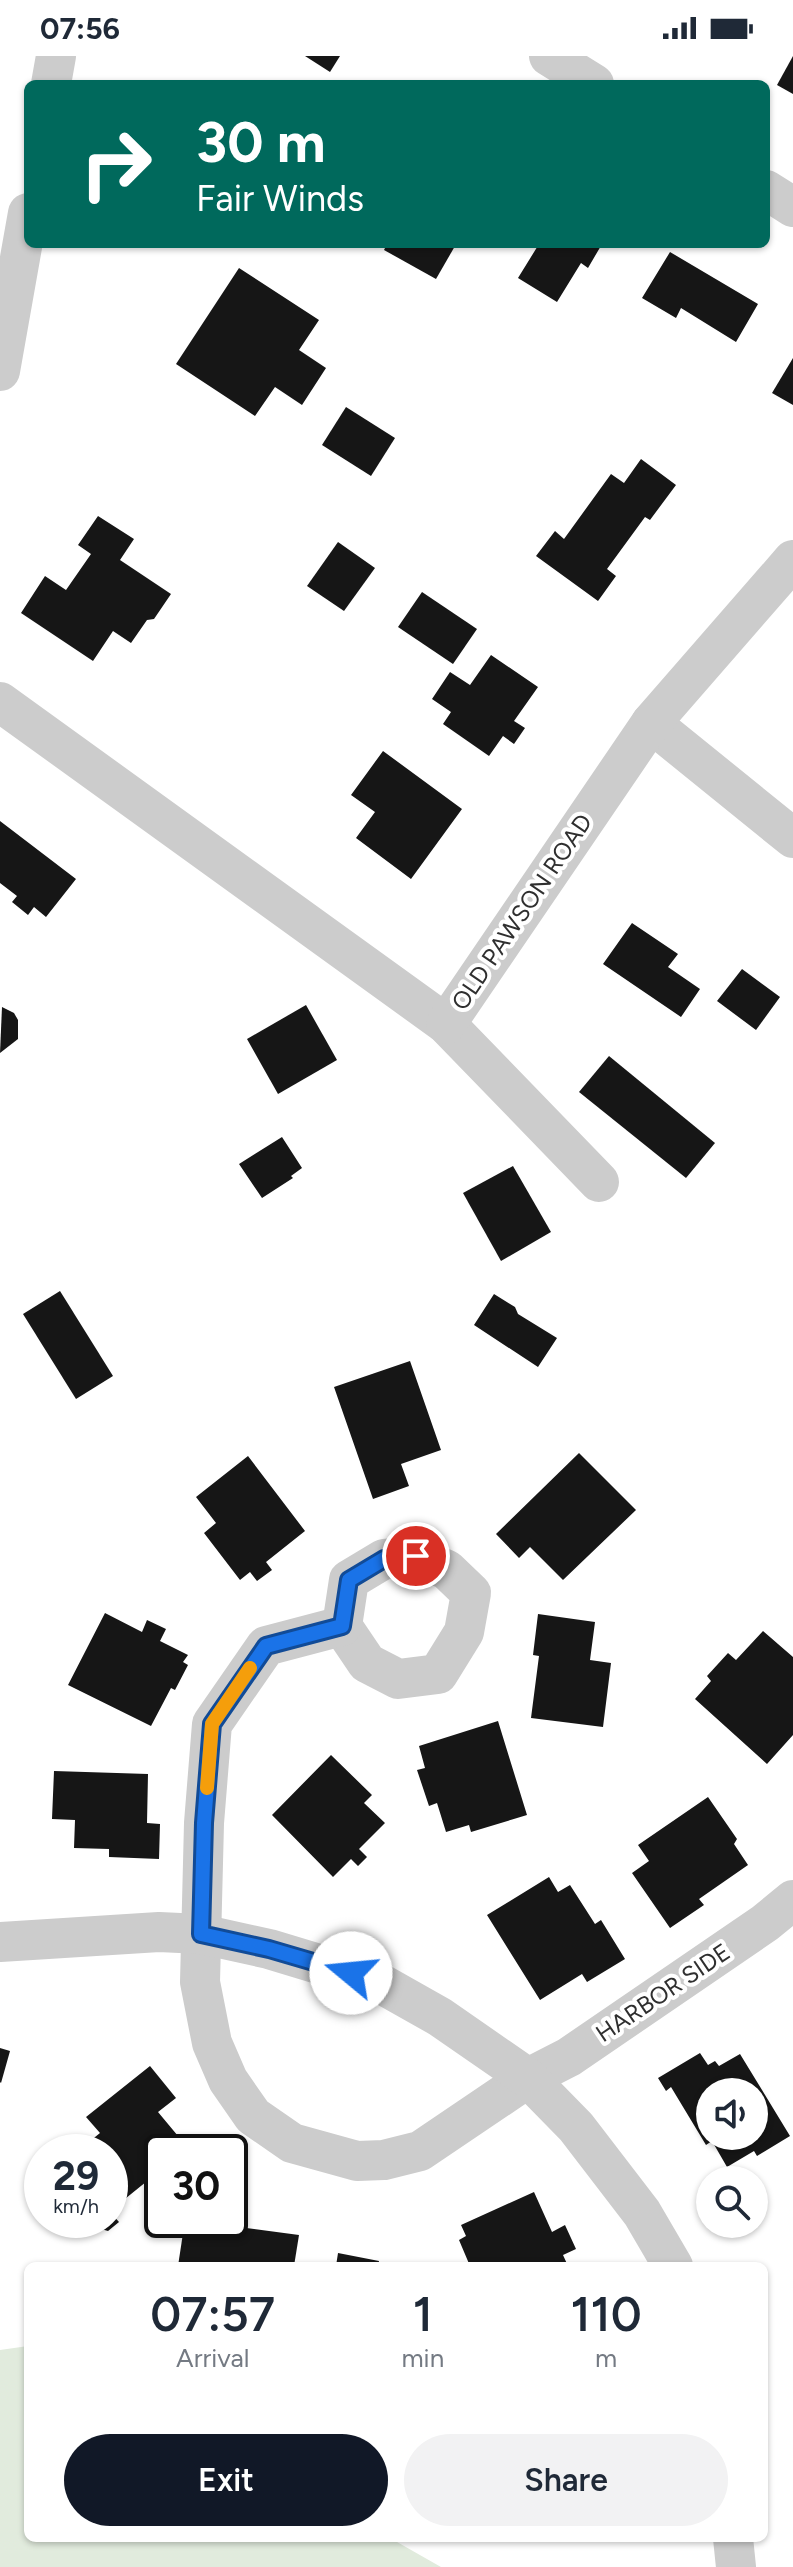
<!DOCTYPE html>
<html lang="en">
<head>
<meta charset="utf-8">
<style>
  :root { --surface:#fff; --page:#f2f2f3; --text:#1f2937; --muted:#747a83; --accent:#111827 }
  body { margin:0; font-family:Figtree,sans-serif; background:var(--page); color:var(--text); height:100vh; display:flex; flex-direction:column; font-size:30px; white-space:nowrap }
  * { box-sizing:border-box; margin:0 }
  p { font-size:26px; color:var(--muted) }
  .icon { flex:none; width:44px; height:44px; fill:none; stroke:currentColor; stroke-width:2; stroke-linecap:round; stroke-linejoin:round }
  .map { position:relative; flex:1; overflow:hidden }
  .sheet { position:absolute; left:24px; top:2206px; width:744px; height:280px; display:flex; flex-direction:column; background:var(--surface); border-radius:12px; box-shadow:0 2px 6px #0004 }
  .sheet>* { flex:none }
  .guide { position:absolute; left:24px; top:24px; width:746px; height:168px; border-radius:12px; box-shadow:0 2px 6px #0004; background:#00695c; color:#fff; overflow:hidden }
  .buttons { position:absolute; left:696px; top:2022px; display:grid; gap:16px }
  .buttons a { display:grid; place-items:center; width:72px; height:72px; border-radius:50%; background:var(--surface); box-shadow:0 2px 6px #0004; font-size:40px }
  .speed { position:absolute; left:24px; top:2078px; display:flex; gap:16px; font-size:40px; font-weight:700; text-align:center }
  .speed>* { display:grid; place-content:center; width:104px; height:104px; border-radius:50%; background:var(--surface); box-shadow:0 2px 6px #0004; line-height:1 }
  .speed small { font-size:20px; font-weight:400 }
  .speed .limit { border:4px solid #111; border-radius:12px; background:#fff; color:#111 }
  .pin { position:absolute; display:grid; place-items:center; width:68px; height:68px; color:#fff; margin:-34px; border:4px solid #fff; border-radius:50%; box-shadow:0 2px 8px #0007 }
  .me { position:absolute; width:88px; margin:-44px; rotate:287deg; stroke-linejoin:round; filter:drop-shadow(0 0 6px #0008) }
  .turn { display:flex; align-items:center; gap:28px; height:168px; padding:0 40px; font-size:36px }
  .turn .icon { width:104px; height:104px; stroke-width:2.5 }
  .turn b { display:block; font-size:56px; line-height:68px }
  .eta { display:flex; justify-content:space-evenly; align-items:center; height:136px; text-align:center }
  .eta b { font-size:48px; font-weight:600; line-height:56px }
  .button { display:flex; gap:16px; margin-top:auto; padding:16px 40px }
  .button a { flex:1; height:92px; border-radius:48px; background:var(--accent); color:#fff; font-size:32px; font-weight:600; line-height:92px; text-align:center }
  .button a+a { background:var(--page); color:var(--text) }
  .status { display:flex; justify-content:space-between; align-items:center; height:56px; padding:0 40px; background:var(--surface); direction:ltr }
  .status svg { height:22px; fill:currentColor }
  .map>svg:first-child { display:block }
  .green { fill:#e1ebdd }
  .building { fill:#161616; fill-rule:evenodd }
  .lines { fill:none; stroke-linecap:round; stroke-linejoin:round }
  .minor { stroke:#ccc; stroke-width:40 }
  .route-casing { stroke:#114b97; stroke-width:20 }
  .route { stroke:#1a73e8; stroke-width:14 }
  .slow { stroke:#f59e0b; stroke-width:14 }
  .labels { text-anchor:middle; stroke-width:8; stroke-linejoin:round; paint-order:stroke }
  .street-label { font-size:24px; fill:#2f2f2f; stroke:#fff }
</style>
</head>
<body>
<div class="status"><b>07:56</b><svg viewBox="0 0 49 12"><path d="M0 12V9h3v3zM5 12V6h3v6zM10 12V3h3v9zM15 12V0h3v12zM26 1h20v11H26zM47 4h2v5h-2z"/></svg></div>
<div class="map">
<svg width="793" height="2511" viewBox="0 0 793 2511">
  <rect width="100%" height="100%" fill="#fff"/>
  <!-- green -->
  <polygon class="green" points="28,2290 28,2482 390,2482 441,2511 0,2511 0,2294"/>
  <!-- building -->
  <g class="building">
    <polygon points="305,0 340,0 330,16"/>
    <polygon points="793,0 793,38 777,29"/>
    <polygon points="387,188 452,188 455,190 436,223 384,194"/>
    <polygon points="539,188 602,188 588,212 581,207 557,246 518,222"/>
    <polygon points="670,196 758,248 736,286 681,252 676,262 642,242"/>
    <polygon points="239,212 319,264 299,294 326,312 302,349 275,331 255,360 176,308"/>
    <polygon points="793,302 793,349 772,337"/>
    <polygon points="346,351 395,382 371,420 322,389"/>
    <polygon points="641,403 676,429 650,464 645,461 607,513 616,520 598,545 536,500 555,475 564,483 611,418 624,427"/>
    <polygon points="98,460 134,483 120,504 171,538 154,563 147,564 131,587 113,575 93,605 21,557 45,520 66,534 91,498 78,489"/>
    <polygon points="338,486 375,512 344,555 307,530"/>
    <polygon points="422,536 477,573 453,608 398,571"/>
    <polygon points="491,599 538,631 514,665 525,672 514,688 503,680 489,700 443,668 451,656 432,643 450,616 470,629"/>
    <polygon points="383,695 462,753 411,823 356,782 375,756 351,739"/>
    <polygon points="0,765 76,823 46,861 34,851 28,859 12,846 17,840 0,827"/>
    <polygon points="632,867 678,898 668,911 700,933 681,961 603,908"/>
    <polygon points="742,913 780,941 756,974 717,945"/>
    <polygon points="306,949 337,1004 278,1038 247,983"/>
    <polygon points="2,951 14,957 18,964 18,983 0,997"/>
    <polygon points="609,1000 715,1087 686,1122 579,1036"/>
    <polygon points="282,1081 302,1112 291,1120 293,1122 262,1142 239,1108"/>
    <polygon points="513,1110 551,1176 501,1205 463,1137"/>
    <polygon points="60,1235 113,1320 76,1343 23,1258"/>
    <polygon points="494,1238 515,1251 518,1258 557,1282 538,1311 474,1269"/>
    <polygon points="410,1305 441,1394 401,1408 409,1430 373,1443 334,1331"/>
    <polygon points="579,1397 636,1454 563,1524 530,1491 519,1502 496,1478"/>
    <polygon points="248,1400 305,1475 266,1506 272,1514 257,1525 250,1516 240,1524 204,1477 216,1467 196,1441"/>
    <polygon points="105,1557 142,1576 147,1564 166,1573 160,1585 188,1599 183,1606 188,1609 175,1634 171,1632 151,1670 68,1629"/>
    <polygon points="538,1558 595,1566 590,1604 611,1607 603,1671 531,1662 539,1600 533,1599"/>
    <polygon points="763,1575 793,1601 793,1679 767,1708 695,1643 711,1625 707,1620 728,1597 736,1604"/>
    <polygon points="498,1665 527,1759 471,1776 469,1769 446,1776 437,1747 429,1750 417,1714 425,1712 419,1690"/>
    <polygon points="331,1699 372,1739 364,1747 385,1767 359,1793 367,1801 358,1810 351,1803 333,1821 272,1759"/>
    <polygon points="54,1715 148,1718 147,1767 160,1768 159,1803 109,1801 109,1793 74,1792 75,1764 52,1763"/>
    <polygon points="708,1741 737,1783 734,1788 748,1809 699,1843 704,1849 670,1872 632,1817 649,1805 638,1789"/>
    <polygon points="549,1821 558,1836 570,1829 595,1868 601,1864 625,1903 587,1926 582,1918 540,1944 487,1859"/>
    <polygon points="0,1992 10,1995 1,2027 0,2026"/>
    <path d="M700,1997l8,12 7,-4 4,5 21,-12 50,82 -33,20 -3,-5 -27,16 -15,-26 -6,4 -35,-58 -5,4 -8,-13zM710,2036h44v44h-44z"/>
    <polygon points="150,2010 176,2042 158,2056 188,2092 183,2096 162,2096 162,2113 110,2155 110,2096 81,2096 79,2094 100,2077 86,2061"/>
    <polygon points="534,2136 552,2176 565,2169 576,2193 563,2199 568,2210 470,2210 459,2184 466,2180 461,2169"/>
    <polygon points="110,2156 119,2166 108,2175 91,2170 99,2164 110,2164"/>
    <polygon points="185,2164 299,2179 294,2210 178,2210"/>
    <polygon points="338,2197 379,2205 378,2210 336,2210"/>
  </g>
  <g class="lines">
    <!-- minor -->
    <g class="minor">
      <polyline points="549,0 594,28"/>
      <polyline points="51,28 56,0"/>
      <polyline points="766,134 793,151"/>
      <polyline points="0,315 28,157"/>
      <polyline points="0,646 446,968 599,1126"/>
      <polyline points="651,667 793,782"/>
      <polyline points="446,968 651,667 793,504"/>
      <polygon points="416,1500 447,1514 471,1537 464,1576 438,1618 398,1623 367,1607 342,1570 349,1524 384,1503"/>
      <polyline points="342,1570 266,1590 212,1668 204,1767 200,1926 212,1987 228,2024 253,2060 292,2087 357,2105 384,2104 420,2095 528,2022 569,2001 765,1867 793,1844"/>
      <polyline points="0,1886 159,1876 201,1878 269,1893 378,1926 440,1961 528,2022 576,2071 642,2157 673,2210"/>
      <polyline points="733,2482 736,2511"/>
    </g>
  </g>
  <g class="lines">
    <defs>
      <polyline id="route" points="351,1917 269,1893 201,1878 204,1767 212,1668 266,1590 342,1570 349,1524 384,1503 416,1500"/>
    </defs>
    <!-- route casing -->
    <use href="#route" class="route-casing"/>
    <!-- route -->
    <use href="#route" class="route"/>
    <!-- slow -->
    <polyline class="slow" points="207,1732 212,1668 250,1612"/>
  </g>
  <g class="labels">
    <!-- street labels -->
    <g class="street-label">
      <text transform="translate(522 856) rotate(-56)" y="8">OLD PAWSON ROAD</text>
      <text transform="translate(663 1937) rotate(-34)" y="8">HARBOR SIDE</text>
    </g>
  </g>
</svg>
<div class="buttons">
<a><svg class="icon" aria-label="sound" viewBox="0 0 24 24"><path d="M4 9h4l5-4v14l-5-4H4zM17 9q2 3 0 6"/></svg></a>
<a><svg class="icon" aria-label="search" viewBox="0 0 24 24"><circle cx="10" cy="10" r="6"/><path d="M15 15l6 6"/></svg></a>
</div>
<div class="speed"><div>29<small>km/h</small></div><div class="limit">30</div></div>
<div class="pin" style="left:416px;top:1500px;background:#d93025"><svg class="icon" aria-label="arrive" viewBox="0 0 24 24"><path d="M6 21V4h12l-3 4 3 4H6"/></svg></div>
<svg class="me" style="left:351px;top:1917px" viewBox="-20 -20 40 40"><circle r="19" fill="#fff"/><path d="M0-13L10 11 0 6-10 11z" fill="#1a73e8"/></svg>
<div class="guide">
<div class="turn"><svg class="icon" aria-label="right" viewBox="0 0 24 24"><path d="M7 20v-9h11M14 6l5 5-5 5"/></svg><div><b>30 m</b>Fair Winds</div></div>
</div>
<section class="sheet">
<div class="eta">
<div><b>07:57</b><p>Arrival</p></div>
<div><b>1</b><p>min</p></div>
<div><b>110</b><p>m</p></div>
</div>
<div class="button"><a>Exit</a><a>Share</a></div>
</section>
</div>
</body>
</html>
